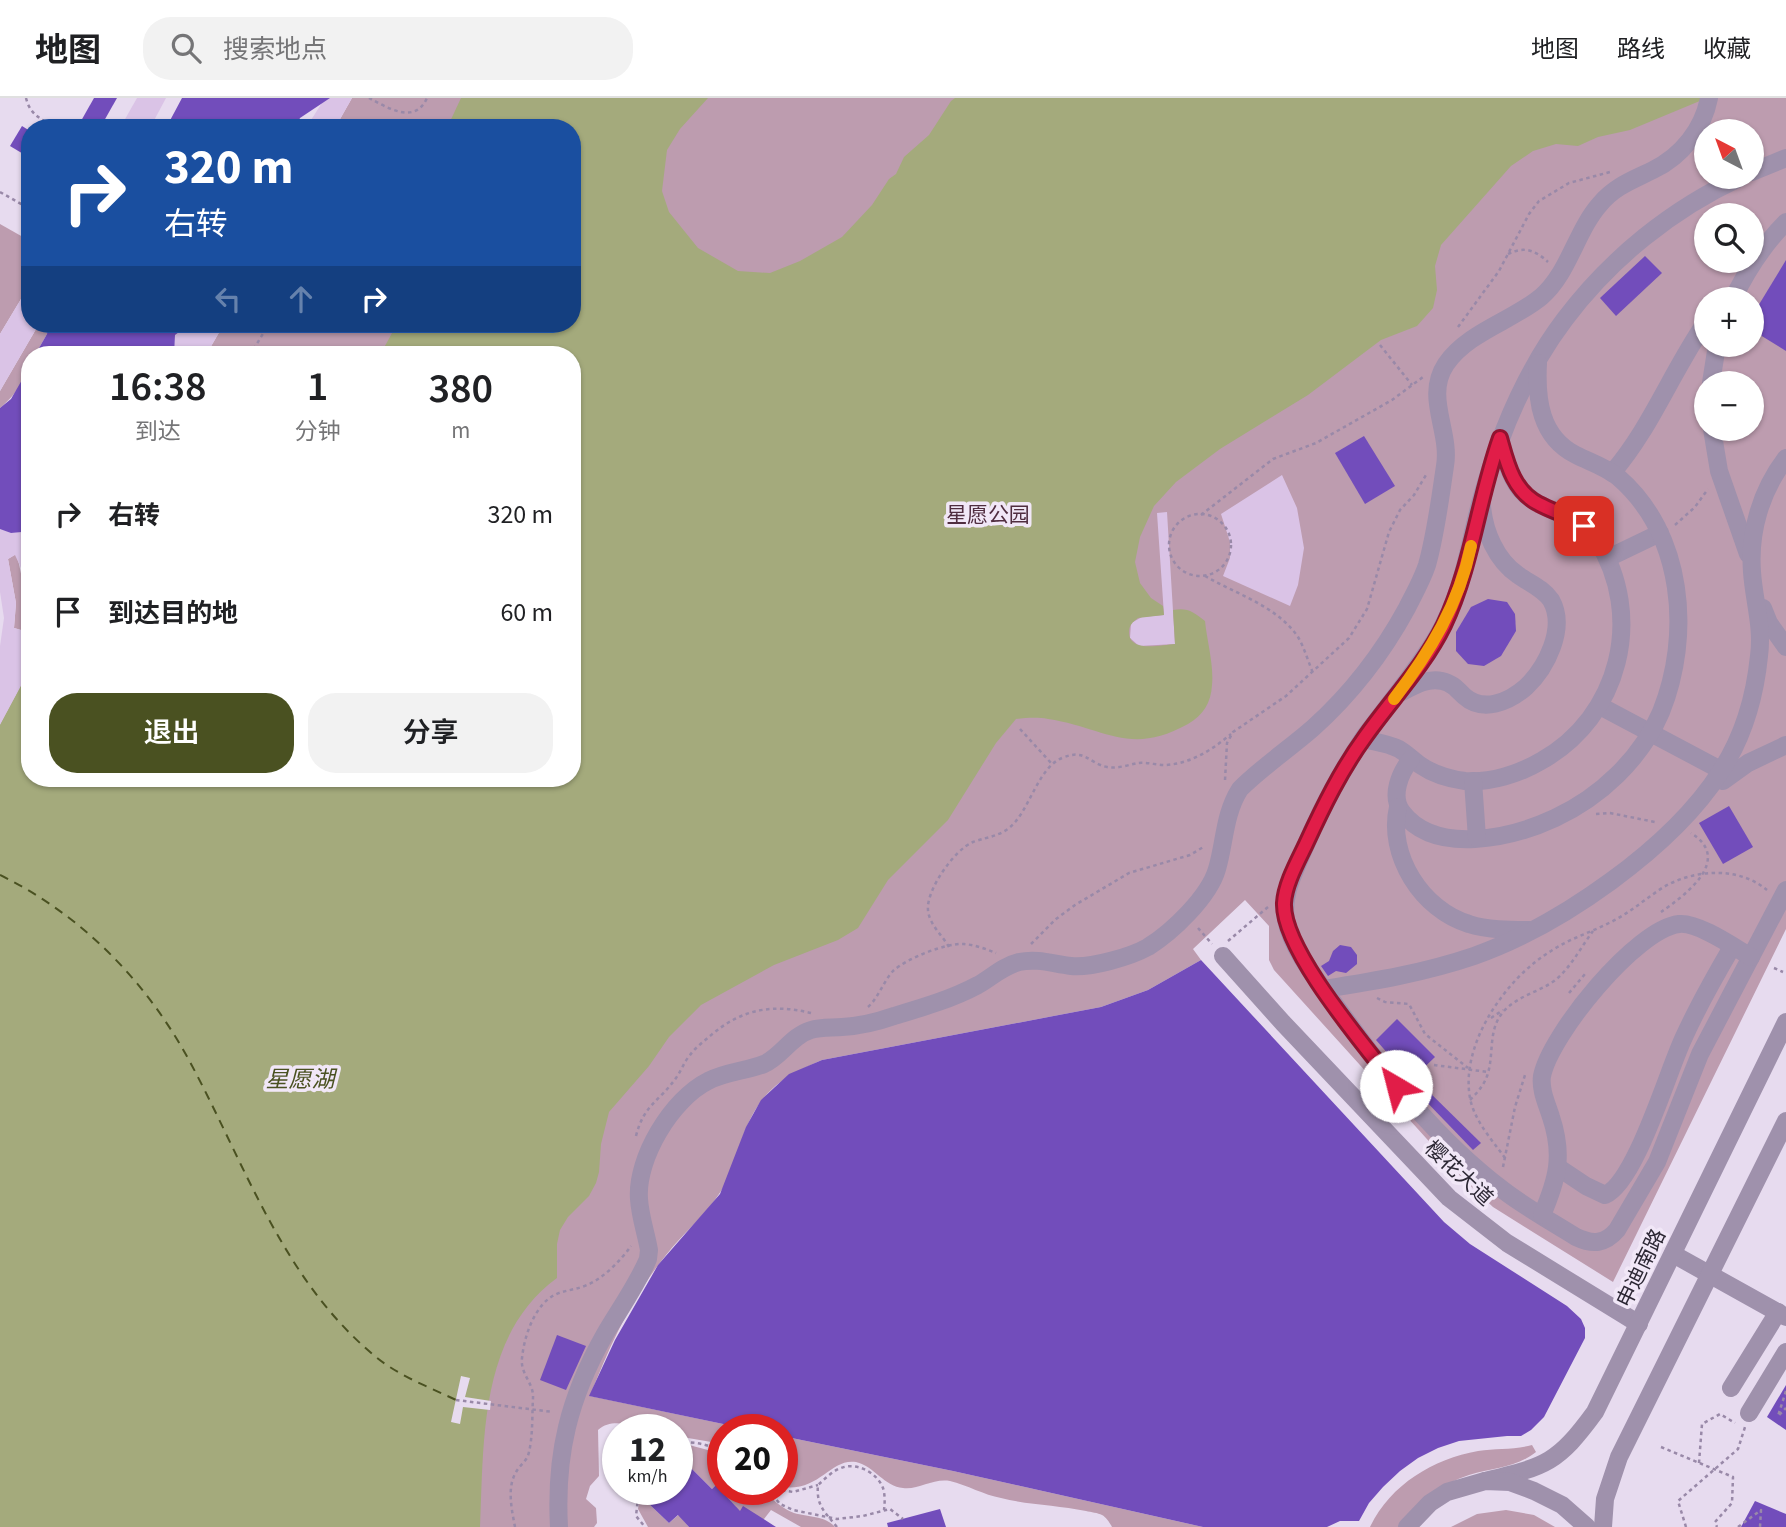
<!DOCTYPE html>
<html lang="zh">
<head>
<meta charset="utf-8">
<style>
  :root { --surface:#fff; --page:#f2f2f2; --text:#202124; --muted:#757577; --line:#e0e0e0; --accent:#4a5121 }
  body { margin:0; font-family:"Source Sans 3","Noto Sans SC",sans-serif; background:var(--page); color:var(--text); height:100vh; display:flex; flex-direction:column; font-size:26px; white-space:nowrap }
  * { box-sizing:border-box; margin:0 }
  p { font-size:23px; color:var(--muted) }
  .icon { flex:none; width:38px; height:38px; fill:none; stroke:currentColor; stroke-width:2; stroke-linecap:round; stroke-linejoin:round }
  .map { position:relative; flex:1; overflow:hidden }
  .details { position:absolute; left:21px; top:248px; width:560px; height:441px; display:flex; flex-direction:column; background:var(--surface); border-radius:28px; box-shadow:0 2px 5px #0004 }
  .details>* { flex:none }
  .guide { position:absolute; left:21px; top:21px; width:560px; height:214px; border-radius:28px; box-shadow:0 2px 5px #0004; background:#1a4fa0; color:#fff; overflow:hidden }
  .needle { width:46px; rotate:319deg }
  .controls { position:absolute; left:1694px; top:21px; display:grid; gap:14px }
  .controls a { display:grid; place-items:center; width:70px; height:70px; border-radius:50%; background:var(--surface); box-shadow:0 2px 5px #0004; font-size:35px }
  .speed { position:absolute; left:602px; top:1316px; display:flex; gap:14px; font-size:35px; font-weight:700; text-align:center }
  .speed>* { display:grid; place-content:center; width:91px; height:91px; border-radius:50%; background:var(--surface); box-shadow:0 2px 5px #0004; line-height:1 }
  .speed small { font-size:18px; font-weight:400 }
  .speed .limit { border:10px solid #d22; background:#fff; color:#111 }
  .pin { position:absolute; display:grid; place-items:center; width:60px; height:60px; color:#fff; margin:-30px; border-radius:14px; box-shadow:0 4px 10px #0006 }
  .me { position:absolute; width:77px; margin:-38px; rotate:323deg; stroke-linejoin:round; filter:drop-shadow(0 0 5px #0008) }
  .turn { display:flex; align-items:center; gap:24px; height:147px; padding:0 28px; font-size:32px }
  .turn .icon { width:91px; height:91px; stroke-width:2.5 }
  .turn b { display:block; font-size:49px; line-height:60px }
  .lanes { display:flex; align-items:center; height:66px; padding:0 28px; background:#0003; justify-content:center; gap:35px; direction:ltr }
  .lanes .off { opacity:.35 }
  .eta { display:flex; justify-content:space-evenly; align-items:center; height:119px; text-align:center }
  .eta b { font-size:42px; font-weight:600; line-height:49px }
  .action { display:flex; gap:14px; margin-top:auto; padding:14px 28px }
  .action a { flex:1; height:80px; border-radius:28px; background:var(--accent); color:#fff; font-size:28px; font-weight:600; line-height:80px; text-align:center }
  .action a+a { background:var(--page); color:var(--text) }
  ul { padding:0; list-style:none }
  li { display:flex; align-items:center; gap:21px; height:98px; padding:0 28px }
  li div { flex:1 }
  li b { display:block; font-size:26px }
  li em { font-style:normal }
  header { display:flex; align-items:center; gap:42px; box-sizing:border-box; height:98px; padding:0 35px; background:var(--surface); border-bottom:2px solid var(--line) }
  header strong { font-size:33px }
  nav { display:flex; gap:38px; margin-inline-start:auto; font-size:24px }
  .search { width:490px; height:63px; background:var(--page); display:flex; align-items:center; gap:18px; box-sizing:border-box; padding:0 24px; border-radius:28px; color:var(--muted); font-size:26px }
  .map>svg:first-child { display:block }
  .green { fill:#bd9caf; fill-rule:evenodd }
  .plaza { fill:#dac3e6; fill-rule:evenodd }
  .water { fill:#a4aa7c }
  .pier { fill:#e7dbef }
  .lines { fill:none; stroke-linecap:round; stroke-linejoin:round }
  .ferry { stroke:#4a5121; stroke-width:2; stroke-dasharray:9 7; stroke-linecap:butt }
  .building { fill:#724dbb }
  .path { stroke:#9989a8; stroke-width:2.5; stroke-dasharray:3.5 3.5; stroke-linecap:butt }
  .minor { stroke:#9f91ac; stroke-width:18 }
  .route-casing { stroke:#92132f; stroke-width:18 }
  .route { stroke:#e11d48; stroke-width:12 }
  .slow { stroke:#f59e0b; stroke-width:12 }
  .labels { text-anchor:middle; stroke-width:7; stroke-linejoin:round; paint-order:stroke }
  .park-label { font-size:21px; fill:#502d40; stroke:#f1e7f7 }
  .street-label { font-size:21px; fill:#2c2734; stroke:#f1e7f7 }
  .water-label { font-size:23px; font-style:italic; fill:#4a5121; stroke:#f1e7f7 }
</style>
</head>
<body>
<header>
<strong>地图</strong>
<div class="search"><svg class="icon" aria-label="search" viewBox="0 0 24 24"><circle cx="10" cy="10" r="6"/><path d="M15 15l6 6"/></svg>搜索地点</div>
<nav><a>地图</a><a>路线</a><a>收藏</a></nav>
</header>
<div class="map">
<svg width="1786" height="1429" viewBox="0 0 1786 1429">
  <rect width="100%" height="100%" fill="#e7dbef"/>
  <!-- green -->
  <g class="green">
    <path d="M352,0h1434v831l-173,353 -120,-75 -29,-27 -190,-210 -5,-10v-34l-24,-26 -52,49 8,11 -53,30 -47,17 -279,53c-51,22 -66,37 -84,90 -5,14 -10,32 -19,44 -14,22 -37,40 -53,61 -35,43 -56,90 -76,141l162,34h-29v14l-35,-6 -10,2 -1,-10c-7,0 -16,1 -23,0 -19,-2 -40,-14 -56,0l1,46 -9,10 -4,13 10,9 1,15 -3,4h-594v-802l30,-56v110h542v-424h-366l18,-31h348v-196h-237zM1706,33h46v46h-46zM1706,117h46v46h-46zM1706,201h46v46h-46zM1706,285h46v46h-46z"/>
    <polygon points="0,126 30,143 30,186 0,236"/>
    <path d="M39,226h10l-2,10 -12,21h-5c0,20 -15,41 -30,53v-17z"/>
    <path d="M16,456c9,25 7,50 5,76l-7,-2 2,-25 -8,-44z"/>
    <path d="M782,1338l171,35 250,56h-91c-2,-4 -6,-10 -10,-12 -4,-2 -11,-3 -16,-4 -28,-6 -57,-6 -85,-13 -17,-3 -34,-13 -51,-17 -17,-3 -31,9 -47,7 -18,-1 -29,-22 -47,-26 -26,-4 -36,30 -74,25z"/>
    <path d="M689,1347l34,9v35h40c9,10 18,19 31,24 14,4 32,3 41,14h-34l-30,-17 -7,9 -31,3 3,-15 -20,-22 -4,4 -20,-20 -6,5 -4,-4 -5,4v-25z"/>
    <path d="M1532,1347l4,7c-22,17 -42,15 -67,23 -30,10 -52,29 -71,52h-28c20,-42 63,-68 108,-76 18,-3 36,-1 54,-6z"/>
    <polygon points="641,1391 662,1391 648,1405 669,1425 682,1414 686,1418 683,1422 689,1429 648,1429 638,1411"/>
    <polygon points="1506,1412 1534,1417 1555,1429 1451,1429 1477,1416"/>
  </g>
  <!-- plaza -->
  <g class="plaza">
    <polygon points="137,0 166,0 150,30 120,30"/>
    <polygon points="325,0 352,0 335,30 306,30"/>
    <polygon points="30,186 30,226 39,226 0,293 0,236"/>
    <polygon points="190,226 224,226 206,257 173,257 175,237"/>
    <polygon points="1282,377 1297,410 1304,450 1298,487 1290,508 1223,478 1230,460 1230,444 1221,416"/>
    <polygon points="1167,414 1175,546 1139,548 1130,540 1131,525 1142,519 1164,517 1157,415"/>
    <path d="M30,429v142l-30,56v-79l4,-28 -4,-26v-64l11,5 10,-1zM15,457l6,13 1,20 -1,42 -7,-2 2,-25 -8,-44z"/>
  </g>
  <!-- water -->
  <path class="water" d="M461,0h247l-28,31 -13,21 -5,41 7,21 29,36 40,23 32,2 30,-12 42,-24 30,-32 17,-26 7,-5 8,-17 25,-22 22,-34 4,-3h752l-77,32 -32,7 -20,9 -22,-2 -23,7 -22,15 -70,79 -6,21 2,24 -4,18 -16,18 -36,14 -73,55 -88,54 -44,33 -22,24 -14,31 -5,25 5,21 11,15 12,8 1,9 -26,3c-5,4 -9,7 -9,14 0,21 32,13 46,12l-2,-34c14,-3 21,2 32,11 2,20 9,44 7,64 -1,18 -9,30 -24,39 -59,33 -84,3 -140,-5 -11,-2 -21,-1 -32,0l-20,24 -48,77 -60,60 -30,48 -20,12 -64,25 -73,40 -32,32 -20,29 -40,46 -8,32 -2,28 -3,11 -7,13 -21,21 -8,13 -3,14v34c-78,57 -73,162 -77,249h-480v-802l30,-56v110h542v-424h-192l17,-31h175v-196h-125z"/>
  <!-- pier -->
  <polygon class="pier" points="461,1278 470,1280 465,1299 491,1303 490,1312 463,1309 460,1326 451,1324"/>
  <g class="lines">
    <!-- ferry -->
    <path class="ferry" d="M0,777c82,40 147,107 190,187 55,102 93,219 186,295 23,19 53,30 80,43"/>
  </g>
  <!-- building -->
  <g class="building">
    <polygon points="94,0 117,0 100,30 77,30"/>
    <polygon points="182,0 330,0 300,20 295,30 166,30"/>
    <polygon points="22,28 30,33 30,60 10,48"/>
    <polygon points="1645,158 1662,175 1616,218 1600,200"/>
    <polygon points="1786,162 1786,253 1752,232 1752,218"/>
    <polygon points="49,226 190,226 175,237 174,257 35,257 47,236"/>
    <polygon points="30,268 30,429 22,434 11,435 0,431 0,310 11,301"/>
    <polygon points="1364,338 1395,388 1365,406 1335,355"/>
    <polygon points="1488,501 1507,504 1515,516 1516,533 1501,558 1484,568 1468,566 1456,553 1456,534 1471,509"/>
    <polygon points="1729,708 1753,749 1723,766 1699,725"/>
    <polygon points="1340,847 1351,849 1357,857 1357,866 1346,875 1336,873 1328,878 1321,868 1329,863 1333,853"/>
    <polygon points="1201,862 1444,1124 1470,1146 1567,1208 1581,1221 1585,1230 1585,1240 1544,1319 1531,1332 1521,1338 1507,1338 1459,1343 1438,1350 1418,1360 1400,1373 1383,1389 1369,1405 1359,1423 1340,1423 1327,1429 1203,1429 953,1373 782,1338 782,1332 752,1332 589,1298 615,1242 658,1167 720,1096 746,1029 761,1002 789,976 822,962 1101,909 1148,892"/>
    <polygon points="1397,921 1435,959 1411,982 1376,942"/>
    <polygon points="1424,989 1481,1045 1473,1052 1418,995"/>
    <polygon points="557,1237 586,1248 566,1292 540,1282"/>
    <polygon points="1786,1287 1786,1332 1767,1319"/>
    <polygon points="677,1367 686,1376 691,1370 712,1391 716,1387 740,1413 743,1408 776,1429 689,1429 678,1417 669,1425 648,1405 662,1391 677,1391"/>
    <polygon points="1755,1403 1786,1416 1786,1429 1741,1429"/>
    <polygon points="940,1411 946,1429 888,1429 887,1425"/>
  </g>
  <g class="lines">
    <!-- path -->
    <g class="path">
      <path d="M26,0c4,17 16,22 31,30"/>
      <path d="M369,0c19,10 46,27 58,0"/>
      <polyline points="0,94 30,111"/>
      <path d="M1508,156c16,-8 27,-4 40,8"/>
      <polyline points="1458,229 1499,173 1529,116 1539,103 1569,85 1610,74"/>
      <polyline points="1380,247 1412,287"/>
      <polyline points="250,257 264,234 274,226"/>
      <circle cx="1200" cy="447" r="31"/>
      <polyline points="1201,417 1273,361 1316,345 1392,302 1423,279"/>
      <polyline points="1675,427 1695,409 1708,391"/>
      <path d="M1205,478c31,18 72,30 93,61 6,10 10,24 15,36"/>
      <polyline points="1020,631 1052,666"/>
      <polyline points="1225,682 1227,645 1233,634 1286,598 1349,540 1367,511 1389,434 1400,412 1414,397 1426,377"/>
      <polyline points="1596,716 1610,715 1655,724"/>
      <path d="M1661,814c23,-16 73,-52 30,-79"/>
      <polyline points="1198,830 1212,846"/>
      <polyline points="1228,843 1268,809"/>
      <polyline points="1031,846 1056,821 1075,807 1129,775 1190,757 1205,748"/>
      <path d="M949,849c-7,-12 -20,-23 -21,-37 -2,-20 27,-61 45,-68 17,-6 31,-6 43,-21 15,-18 24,-54 46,-63 23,-10 26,5 45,9 10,2 21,-2 31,-4 9,-1 18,2 27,2 25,-1 47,-15 66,-31"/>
      <polyline points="1774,870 1783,874"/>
      <polyline points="1569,895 1585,876"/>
      <polyline points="1377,900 1385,904 1409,906 1425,936 1468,970"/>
      <path d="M868,909c11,-10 15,-25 25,-36 14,-13 53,-28 71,-27 11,1 22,5 32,9"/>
      <polyline points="1491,920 1503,912"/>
      <polyline points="1434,967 1488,974"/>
      <path d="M1470,1002c8,-8 15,-16 18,-27 6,-21 0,-43 15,-61 14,-16 34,-19 51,-31 16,-12 27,-34 39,-50"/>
      <path d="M636,1038c8,-32 24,-35 40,-58 5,-7 8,-16 14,-23 5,-7 13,-13 20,-19 30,-26 61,-33 101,-23"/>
      <path d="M1505,1060c-13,-18 -31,-38 -35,-60 -10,-54 36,-120 81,-147 18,-12 38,-18 58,-28 19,-9 35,-23 53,-35 32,-19 76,-22 105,2"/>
      <polyline points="1503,1069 1515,1009 1525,977"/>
      <polyline points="1786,1293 1778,1318 1786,1310"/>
      <polyline points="456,1302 553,1314"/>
      <path d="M677,1346c17,-4 30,1 46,7"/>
      <polyline points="1661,1349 1733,1379 1732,1405 1715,1424 1717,1429"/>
      <polyline points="1699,1365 1702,1326 1720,1316 1735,1325"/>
      <polyline points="639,1391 636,1418 645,1429"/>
      <polyline points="768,1391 780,1406 793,1412 837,1421 863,1418 890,1411 903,1421"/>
      <polyline points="775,1391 793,1394 818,1387"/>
      <path d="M515,1429c-3,-16 -8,-38 0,-53 4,-9 12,-12 14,-22 4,-17 3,-37 4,-54 1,-15 -13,-24 -11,-40 2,-19 9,-41 22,-55 13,-14 27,-11 43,-18 17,-7 34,-25 44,-39"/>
      <path d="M837,1429c-12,-15 -21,-21 -19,-42 7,-6 14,-14 23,-17 15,-6 36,4 42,20 2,6 2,15 1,22"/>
      <polyline points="1686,1429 1678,1403 1738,1351 1745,1329"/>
      <polyline points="1738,1429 1761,1412 1760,1429"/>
    </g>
    <!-- minor -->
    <g class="minor">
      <polyline points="1752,74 1786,60"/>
      <path d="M1741,79c-69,32 -130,81 -176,142 -41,54 -66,116 -84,181 -14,52 -17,92 -46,140 -21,34 -47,65 -71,97 -25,37 -46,78 -63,119 -9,21 -19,41 -15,64 7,32 32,61 50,86 49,68 100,133 167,184 22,17 49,32 73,47 17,8 29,7 41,-7l40,-68 43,-108 86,-164"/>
      <path d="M1733,201c14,-29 30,-54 53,-77"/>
      <polyline points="1711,285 1717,247"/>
      <polyline points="1712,331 1719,373 1748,456"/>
      <path d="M1612,375c39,-45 60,-102 94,-151"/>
      <polyline points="1608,460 1660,435"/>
      <polyline points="1763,510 1769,525 1786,549"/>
      <path d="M1402,594c13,-7 25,-14 40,-11 10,2 15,8 22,15 19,17 45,6 62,-9 20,-19 41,-59 25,-87 -8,-12 -22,-17 -33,-25 -22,-15 -34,-44 -36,-69"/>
      <polyline points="1600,608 1730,677"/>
      <path d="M1363,641c12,3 24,4 36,10 7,4 14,11 21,16 13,9 29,14 45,16 25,2 54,-7 76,-20 79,-44 104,-145 56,-221 -19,-29 -57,-26 -78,-52 -11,-15 -14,-33 -19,-50"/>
      <path d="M1411,661c-11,14 -21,37 -9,53 33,44 110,26 153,6 45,-21 86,-59 106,-106 31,-77 23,-178 -43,-235 -12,-10 -28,-15 -42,-22 -36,-18 -40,-56 -38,-92"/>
      <polyline points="1473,683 1477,740"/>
      <polyline points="1723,683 1748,665 1786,647"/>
      <path d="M1398,709c-11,48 24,103 71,117 18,6 40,6 60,6"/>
      <polyline points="1223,858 1283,925 1449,1100 1507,1145 1639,1226"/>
      <path d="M1324,891c51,-8 100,-16 150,-33 85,-30 198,-108 247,-185 22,-34 34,-75 38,-115 4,-29 -5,-55 -7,-84 -3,-41 9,-81 34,-114"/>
      <path d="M1559,1070l27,18 19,9c31,-13 63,-125 79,-158 14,-31 31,-61 48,-90"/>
      <path d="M1542,1117c15,-35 22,-59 9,-98 -4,-13 -11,-27 -9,-41 8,-41 94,-147 137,-152 19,-2 55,23 72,33"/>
      <polyline points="1673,1156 1786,1219"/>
      <polyline points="1731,1290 1778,1214"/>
      <polyline points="1749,1315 1786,1254"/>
      <path d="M1485,1383c61,-15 72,-17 110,-69l191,-390"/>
      <path d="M559,1429c-4,-73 10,-129 46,-193 14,-24 32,-49 43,-75l1,-9c-3,-17 -9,-34 -10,-51 -3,-41 33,-100 69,-118 17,-9 38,-10 56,-17 18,-8 27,-28 47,-34 10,-3 21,-2 31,-3 18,-1 35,-5 52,-11 27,-8 58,-17 84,-31 14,-8 25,-19 41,-23 19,-4 34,2 52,4 20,2 59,-9 77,-19 24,-15 61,-50 69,-78 8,-27 7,-55 23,-80 22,-22 49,-40 73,-61 39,-35 69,-74 94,-120 7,-14 15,-28 20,-43 9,-32 13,-66 18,-99 6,-35 -21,-69 1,-102 22,-32 66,-43 95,-67 28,-24 35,-66 59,-93 15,-18 33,-24 53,-34 29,-14 50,-41 56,-72"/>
      <polyline points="1407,1429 1430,1405 1447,1394 1485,1383 1510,1384 1534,1393 1562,1407 1587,1429"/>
      <polyline points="1603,1429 1605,1401 1619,1359 1786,1023"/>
    </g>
  </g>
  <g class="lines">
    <defs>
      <path id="route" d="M1396,988c-30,-39 -114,-136 -112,-183 1,-19 14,-42 22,-59 17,-37 35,-74 59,-107 26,-37 59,-71 79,-112 28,-59 34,-125 56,-187 7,25 13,53 39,66 15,8 31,12 45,22"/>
    </defs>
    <!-- route casing -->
    <use href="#route" class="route-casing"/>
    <!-- route -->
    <use href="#route" class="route"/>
    <!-- slow -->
    <path class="slow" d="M1394,601c36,-47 65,-95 77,-153"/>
  </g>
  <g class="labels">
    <!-- park labels -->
    <g class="park-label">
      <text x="988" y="424">星愿公园</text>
    </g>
    <!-- street labels -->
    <g class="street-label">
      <text transform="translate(1459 1075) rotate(43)" y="7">樱花大道</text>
      <text transform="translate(1641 1170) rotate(-64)" y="7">申迪南路</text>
    </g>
    <!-- water labels -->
    <g class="water-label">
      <text x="300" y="989">星愿湖</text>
    </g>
  </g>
</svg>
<div class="controls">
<a><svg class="needle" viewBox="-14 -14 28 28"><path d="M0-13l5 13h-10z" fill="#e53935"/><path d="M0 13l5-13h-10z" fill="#757577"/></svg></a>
<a><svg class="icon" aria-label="search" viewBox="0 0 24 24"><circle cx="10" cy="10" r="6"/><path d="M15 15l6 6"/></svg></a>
<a>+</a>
<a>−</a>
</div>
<div class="speed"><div>12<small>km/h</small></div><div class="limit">20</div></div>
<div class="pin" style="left:1584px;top:428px;background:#d93025"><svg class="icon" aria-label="arrive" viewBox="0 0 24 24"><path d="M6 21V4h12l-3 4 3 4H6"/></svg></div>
<svg class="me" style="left:1396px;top:988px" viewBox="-20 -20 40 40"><circle r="19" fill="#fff"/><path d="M0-13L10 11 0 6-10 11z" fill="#e11d48"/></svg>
<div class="guide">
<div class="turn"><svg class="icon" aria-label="right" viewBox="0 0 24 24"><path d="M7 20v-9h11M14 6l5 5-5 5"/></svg><div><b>320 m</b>右转</div></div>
<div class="lanes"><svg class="icon off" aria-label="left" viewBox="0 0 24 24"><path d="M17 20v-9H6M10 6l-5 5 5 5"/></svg><svg class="icon off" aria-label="ahead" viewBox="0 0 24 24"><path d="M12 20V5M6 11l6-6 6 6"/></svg><svg class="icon" aria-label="right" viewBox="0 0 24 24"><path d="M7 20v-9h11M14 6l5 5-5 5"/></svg></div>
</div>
<section class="details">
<div class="eta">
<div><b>16:38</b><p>到达</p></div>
<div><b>1</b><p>分钟</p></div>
<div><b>380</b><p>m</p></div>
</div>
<ul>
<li><svg class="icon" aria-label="right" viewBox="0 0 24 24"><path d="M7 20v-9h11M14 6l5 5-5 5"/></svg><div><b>右转</b></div><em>320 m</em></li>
<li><svg class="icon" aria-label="arrive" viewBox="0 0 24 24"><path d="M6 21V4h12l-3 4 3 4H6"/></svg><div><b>到达目的地</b></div><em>60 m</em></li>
</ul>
<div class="action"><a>退出</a><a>分享</a></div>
</section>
</div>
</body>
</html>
